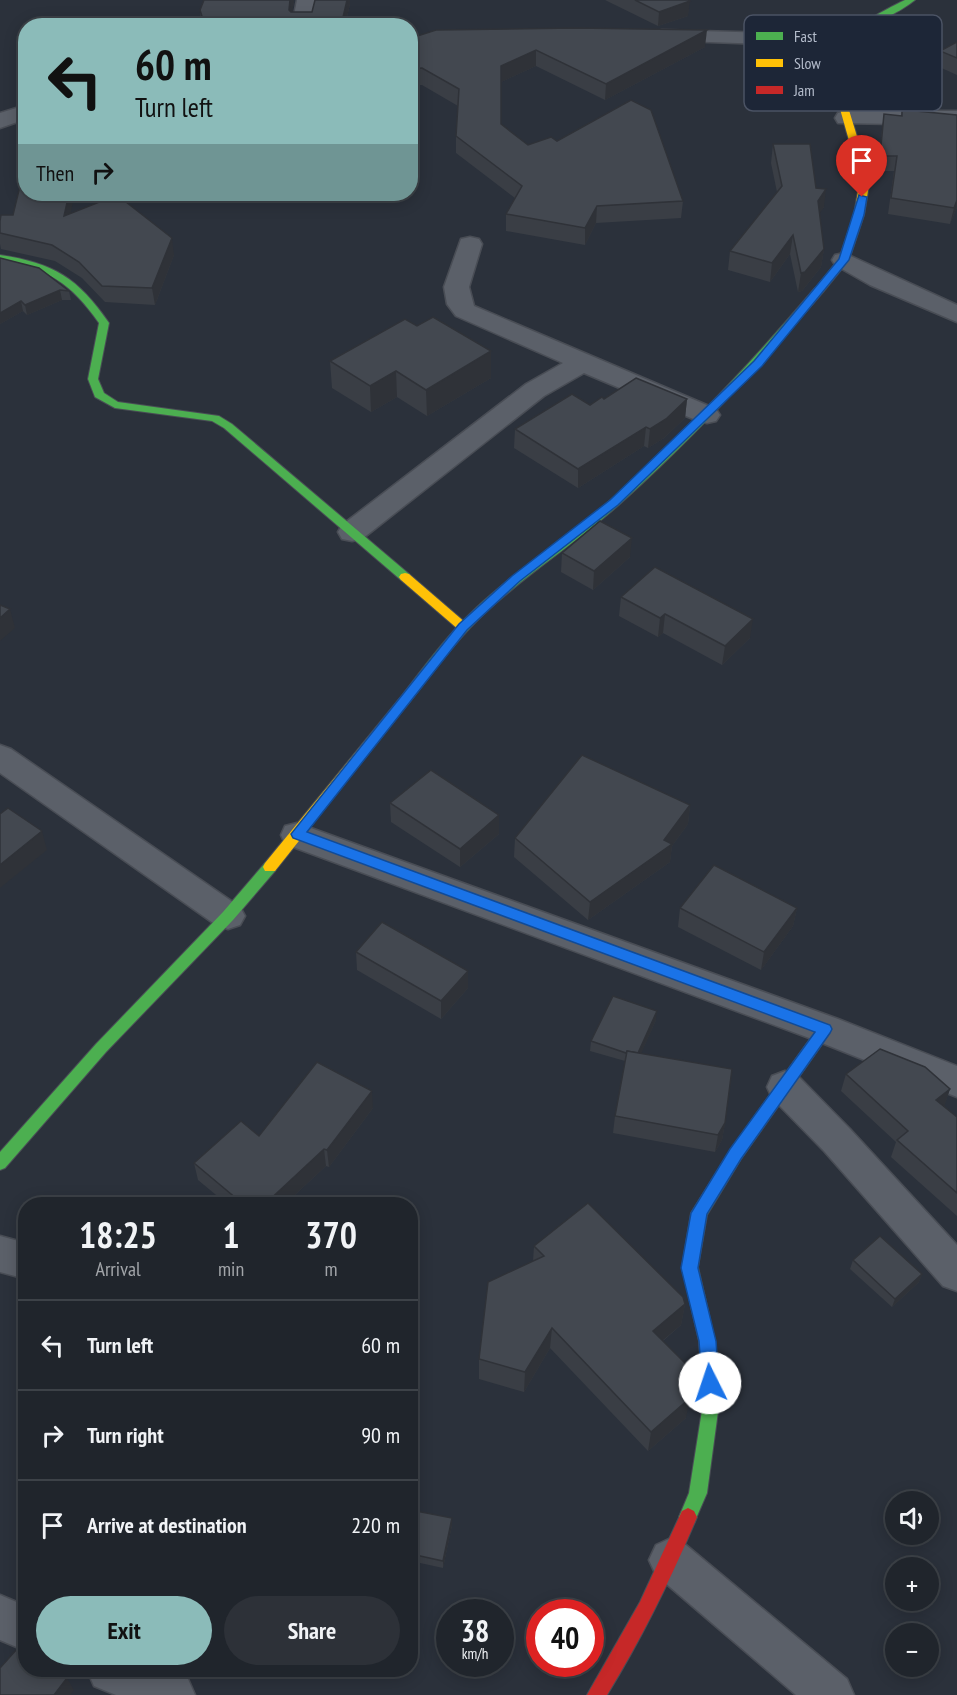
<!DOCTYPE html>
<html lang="en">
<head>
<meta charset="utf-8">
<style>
  :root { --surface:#20252c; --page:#2d3138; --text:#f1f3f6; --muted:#a2a5a9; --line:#3d4248; --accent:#8bbbb9 }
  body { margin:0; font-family:"PT Sans Narrow",sans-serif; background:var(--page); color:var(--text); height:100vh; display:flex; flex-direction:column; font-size:22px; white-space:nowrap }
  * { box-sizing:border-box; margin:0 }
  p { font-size:20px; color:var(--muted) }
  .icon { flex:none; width:33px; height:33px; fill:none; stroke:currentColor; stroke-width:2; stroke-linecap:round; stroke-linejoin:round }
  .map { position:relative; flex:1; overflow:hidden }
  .drawer { position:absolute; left:18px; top:1197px; width:400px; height:480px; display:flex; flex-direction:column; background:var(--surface); border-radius:24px; box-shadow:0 3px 15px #0003,0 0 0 2px var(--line) }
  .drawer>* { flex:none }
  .guide { position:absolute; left:18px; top:18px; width:400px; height:183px; border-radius:24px; box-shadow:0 3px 15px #0003,0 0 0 2px var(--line); background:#8bbbb9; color:#111; overflow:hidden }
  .controls { position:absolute; left:885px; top:1491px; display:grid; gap:12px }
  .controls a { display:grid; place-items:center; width:54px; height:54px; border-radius:50%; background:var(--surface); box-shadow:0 3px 15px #0003,0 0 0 2px var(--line); font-size:30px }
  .speed { position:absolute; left:436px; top:1599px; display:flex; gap:12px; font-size:30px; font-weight:700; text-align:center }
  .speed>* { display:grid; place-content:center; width:78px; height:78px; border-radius:50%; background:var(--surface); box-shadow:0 3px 15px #0003,0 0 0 2px var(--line); line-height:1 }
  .speed small { font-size:15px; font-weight:400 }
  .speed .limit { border:9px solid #d22; background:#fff; color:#111 }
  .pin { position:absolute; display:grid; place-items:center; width:51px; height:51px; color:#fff; margin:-62px -26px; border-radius:50% 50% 50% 0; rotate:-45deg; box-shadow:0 0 6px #0007 }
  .pin .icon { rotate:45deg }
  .me { position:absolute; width:66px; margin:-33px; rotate:356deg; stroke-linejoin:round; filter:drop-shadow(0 0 4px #0008) }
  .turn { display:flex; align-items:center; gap:21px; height:126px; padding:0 18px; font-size:27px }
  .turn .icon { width:78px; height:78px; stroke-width:2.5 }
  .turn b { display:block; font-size:42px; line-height:51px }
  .then { display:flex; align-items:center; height:57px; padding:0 18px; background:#0003; gap:12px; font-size:22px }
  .eta { display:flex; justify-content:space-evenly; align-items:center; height:102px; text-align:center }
  .eta b { font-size:36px; font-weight:700; line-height:42px }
  .primary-button { display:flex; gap:12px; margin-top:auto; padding:12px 18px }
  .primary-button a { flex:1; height:69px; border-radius:36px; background:var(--accent); color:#111; font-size:24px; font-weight:700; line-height:69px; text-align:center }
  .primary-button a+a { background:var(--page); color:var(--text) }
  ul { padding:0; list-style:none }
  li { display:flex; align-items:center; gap:18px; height:90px; padding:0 18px; border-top:2px solid var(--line) }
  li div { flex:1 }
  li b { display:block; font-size:22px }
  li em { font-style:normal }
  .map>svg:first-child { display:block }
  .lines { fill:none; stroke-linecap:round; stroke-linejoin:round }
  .street-casing { stroke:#494d55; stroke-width:3 }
  .fast-casing { stroke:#494d55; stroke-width:2 }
  .slow-casing { stroke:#494d55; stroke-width:2 }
  .jam-casing { stroke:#494d55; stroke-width:2 }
  .street { fill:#5b6069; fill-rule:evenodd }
  .fast { fill:#4caf50; fill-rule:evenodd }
  .slow { fill:#ffc107; fill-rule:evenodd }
  .jam { fill:#c62828; fill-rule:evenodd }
  .wall { fill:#3a3e45 }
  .shaded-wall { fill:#2f3238 }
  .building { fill:#434850; stroke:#2f3238; stroke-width:1.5 }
  .route { fill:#1a73e8; stroke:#114b97; stroke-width:1.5 }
  .key { fill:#1d2637; stroke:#4b5364; stroke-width:1.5 }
  .key-label { font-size:16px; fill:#b5bdcc }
</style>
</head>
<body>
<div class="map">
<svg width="957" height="1695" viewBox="0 0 957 1695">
  <rect width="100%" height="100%" fill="#2b313b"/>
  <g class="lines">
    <defs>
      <g id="street">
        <polygon points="297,0 317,0 312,26 292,26"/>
        <polygon points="662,30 849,35 856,37 860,41 856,45 849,47 655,40 652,36 655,32"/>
        <polygon points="26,105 26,119 0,128 0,113"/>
        <polygon points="846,111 957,111 957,125 838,123 835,118 838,113"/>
        <polygon points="470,237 479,239 482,244 469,287 474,306 716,409 720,415 716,421 707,423 698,421 584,373 544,396 362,539 352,541 342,539 338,532 342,525 526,384 563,363 456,316 447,304 444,287 461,239"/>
        <polygon points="844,253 957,305 957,322 870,285 835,265 832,260 835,255"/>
        <polygon points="0,745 11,749 240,907 245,916 240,925 228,929 216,925 0,773"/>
        <polygon points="297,823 838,1019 957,1066 957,1097 812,1039 285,844 281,835 285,826"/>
        <polygon points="785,1071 798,1076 850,1129 957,1245 957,1291 943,1286 824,1151 772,1098 767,1087 772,1076"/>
        <polygon points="0,1236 26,1243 26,1279 0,1272"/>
        <polygon points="671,1538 686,1545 847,1679 854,1695 796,1695 656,1575 649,1560 656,1545"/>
        <polygon points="0,1595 26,1606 26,1651 0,1640"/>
        <polygon points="87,1670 165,1670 188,1679 195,1695 116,1695 94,1686"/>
      </g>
      <g id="fast">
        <path d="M905,0h10c-32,26 -68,23 -77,74l-7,2c-8,-37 48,-63 74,-76z"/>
        <path d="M0,255c54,8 78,23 109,68l-11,56 6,14 14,9 101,14 13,8 177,150 2,3 -2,3h-8l-177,-152 -12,-7 -97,-13 -20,-11 -7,-18 11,-56c-28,-40 -51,-55 -99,-62z"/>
        <path d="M819,287l5,3 -1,2c-63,74 -129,145 -201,210 -44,40 -95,71 -138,112 -29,27 -51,59 -76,90h-8l-2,-3 2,-3c24,-31 47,-63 76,-90 43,-41 94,-72 138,-111 72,-65 138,-135 201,-209z"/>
        <polygon points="270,862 275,863 277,867 275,871 233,920 106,1052 5,1168 0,1170 0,1152 96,1044 223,912 265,863"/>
        <polygon points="825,1023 830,1025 832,1029 830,1033 741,1159 707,1215 698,1267 715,1341 719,1404 707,1493 694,1523 688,1526 682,1523 679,1517 689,1493 703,1404 699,1341 682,1267 691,1213 731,1149 820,1025"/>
      </g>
      <g id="slow">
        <polygon points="834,71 838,74 870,179 864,215 849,260 823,292 819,293 814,290 839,259 854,215 860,179 830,74"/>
        <polygon points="405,573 409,574 467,624 469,627 467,630 459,630 401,580 399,577 401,574"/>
        <polygon points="404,696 410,701 408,704 275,871 265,871 263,867 265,863 400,698"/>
      </g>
      <path id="jam" d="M688,1508l6,3 3,6c-26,62 -55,121 -90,178h-20l53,-93 42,-91z"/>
    </defs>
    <!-- street casing -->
    <use href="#street" class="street-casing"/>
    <!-- fast casing -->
    <use href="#fast" class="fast-casing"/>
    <!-- slow casing -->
    <use href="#slow" class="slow-casing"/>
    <!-- jam casing -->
    <use href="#jam" class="jam-casing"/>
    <!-- street -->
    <use href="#street" class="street"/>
    <!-- fast -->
    <use href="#fast" class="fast"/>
    <!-- slow -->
    <use href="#slow" class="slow"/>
    <!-- jam -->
    <use href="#jam" class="jam"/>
  </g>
  <!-- wall -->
  <g class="wall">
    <polygon points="315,0 350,0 350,4 345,26 201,26 200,10 294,2 292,12 312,12"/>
    <polygon points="605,0 689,0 688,16 658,26"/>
    <polygon points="411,38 705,47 605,100 536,66 501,82 501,124 528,145 557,141 683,201 681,218 596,223 585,245 506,231 506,214 515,198 456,153 456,136 458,106 422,85 411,85"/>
    <polygon points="957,42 957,75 937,66 940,51"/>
    <polygon points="902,111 957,115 957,207 950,224 888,214 894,171 878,171 882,129 884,114 901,116"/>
    <polygon points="773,144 816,188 824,207 819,213 824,249 821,267 802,291 798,292 790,254 770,282 728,270 730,251 777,192 771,163"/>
    <polygon points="71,214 174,255 155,305 105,302 82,278 55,261 1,249 0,244 0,221"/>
    <polygon points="0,258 69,291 71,300 62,300 27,315 23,311 0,324"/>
    <polygon points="417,326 491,351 491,378 427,416 397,397 371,412 332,388 330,361"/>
    <polygon points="604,399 687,399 685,418 664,438 648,448 644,446 578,488 514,448 515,429 590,405"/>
    <polygon points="562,553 630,557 593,590 561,572"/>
    <polygon points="621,597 750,638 722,665 663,633 658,637 619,616"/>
    <polygon points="390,803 499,815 499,834 460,867 391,822"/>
    <polygon points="690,805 688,824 672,846 670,862 588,920 514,857 515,838"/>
    <polygon points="680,908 797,908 793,926 761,970 678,927"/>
    <polygon points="356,952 468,971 468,988 441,1019 357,970"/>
    <polygon points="656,1020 641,1053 725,1123 722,1140 715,1152 613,1133 615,1116 625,1061 590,1051 591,1041"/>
    <polygon points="846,1074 950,1089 944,1106 957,1117 957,1216 891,1157 896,1142 841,1091"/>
    <polygon points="373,1108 329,1167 326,1166 285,1204 227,1204 198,1180 194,1163 259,1136"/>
    <polygon points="534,1246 685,1304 681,1325 663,1341 686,1418 648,1451 550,1348 524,1392 479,1379 479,1359 533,1261"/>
    <polygon points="853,1260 922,1274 919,1282 892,1307 850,1269"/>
    <polygon points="411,1510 452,1518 452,1525 443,1568 411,1561"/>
  </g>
  <!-- shaded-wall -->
  <g class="shaded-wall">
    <polygon points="290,0 294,0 294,2 290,26 289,10"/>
    <polygon points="347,0 350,0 350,4 345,26 341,26"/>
    <polygon points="690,1 688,16 658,26 659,12"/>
    <polygon points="707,30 705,47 605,100 606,84"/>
    <polygon points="536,50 536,66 501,82 501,66"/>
    <polygon points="826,189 824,207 815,220 818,201"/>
    <polygon points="69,194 74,194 68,232 64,216"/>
    <polygon points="957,200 957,207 950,224 954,208"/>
    <polygon points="597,206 596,223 585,245 585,228"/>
    <polygon points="793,235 790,254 770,282 772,263"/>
    <polygon points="172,238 174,255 155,305 152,288"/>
    <polygon points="824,249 821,267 802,291 798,292 801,273"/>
    <polygon points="60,290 62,300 27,315 25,305"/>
    <polygon points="21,301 23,311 0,324 0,313"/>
    <polygon points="491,351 491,378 427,416 426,390"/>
    <polygon points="396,371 397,397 371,412 370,386"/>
    <polygon points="687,399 685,418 664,438 648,448 650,429"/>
    <polygon points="646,427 644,446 578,488 578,469"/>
    <polygon points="632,538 630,557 593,590 594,571"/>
    <polygon points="10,609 15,628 0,641 0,618"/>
    <polygon points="665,614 663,633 658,637 660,618"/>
    <polygon points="753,619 750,638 722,665 725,646"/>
    <polygon points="690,805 688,824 672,846 670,862 588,920 590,902 664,840"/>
    <polygon points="499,815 499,834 460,867 460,849"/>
    <polygon points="42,831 47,850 0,888 0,865"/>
    <polygon points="797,908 793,926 761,970 764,952"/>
    <polygon points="468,971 468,988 441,1019 441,1001"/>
    <polygon points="657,1011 656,1020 636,1065 637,1056"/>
    <polygon points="950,1089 944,1107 936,1100"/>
    <polygon points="372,1091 373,1108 329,1167 327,1150"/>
    <polygon points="725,1123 722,1140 715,1152 718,1135"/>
    <polygon points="324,1149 326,1166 285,1204 265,1204"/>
    <polygon points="922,1274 919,1282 892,1307 895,1299"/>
    <polygon points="685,1304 681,1325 649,1352 653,1331"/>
    <polygon points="552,1328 550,1348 524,1392 525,1372"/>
    <polygon points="690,1398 686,1418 648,1451 651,1432"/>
    <polygon points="452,1518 452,1525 443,1568 443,1561"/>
    <polygon points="67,1678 74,1690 70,1695 54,1695"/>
  </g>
  <!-- building -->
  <g class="building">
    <polygon points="204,0 290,0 289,10 291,12 312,12 315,0 347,0 341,26 205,26 200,10"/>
    <polygon points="635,0 689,0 690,1 659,12"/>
    <polygon points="576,28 707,30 606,84 536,50 501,66 501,124 528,145 551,137 557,141 631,100 651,110 683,201 597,206 585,228 506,214 522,186 456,136 459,89 422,68 411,69 411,38 436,30"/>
    <polygon points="957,42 957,58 940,51"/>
    <polygon points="902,111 916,111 957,115 957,200 954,208 891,198 897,156 880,156 884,114 902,116"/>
    <polygon points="773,144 810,144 816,188 826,189 818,201 824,249 805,272 801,273 793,235 772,263 730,251 782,186"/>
    <polygon points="26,161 26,194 69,194 64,216 117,195 172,238 152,288 102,286 79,262 52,245 0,233 0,221 1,215 13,215"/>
    <polygon points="0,258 39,268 69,291 60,290 25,305 21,301 0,313"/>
    <polygon points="433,317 491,351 426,390 396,371 370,386 330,361 405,319 417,326"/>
    <polygon points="636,378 687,399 666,419 650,429 646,427 578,469 515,429 572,394 590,405 602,397 604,399"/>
    <polygon points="600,521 632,538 594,571 562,553"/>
    <polygon points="655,567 753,619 725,646 665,614 660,618 621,597"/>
    <polygon points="0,605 10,609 0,618"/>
    <polygon points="582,755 690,805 664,840 672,844 590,902 515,838"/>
    <polygon points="431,770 499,815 460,849 390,803"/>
    <polygon points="8,808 42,831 0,865 0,814"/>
    <polygon points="714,865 797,908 764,952 680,908"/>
    <polygon points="382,922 468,971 441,1001 356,952"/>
    <polygon points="613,996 657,1011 638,1053 627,1051 626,1053 591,1041"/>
    <polygon points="880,1049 925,1067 950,1089 936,1100 957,1117 957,1193 897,1140 908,1131 846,1074"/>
    <polygon points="627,1051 732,1069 725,1123 718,1135 615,1116"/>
    <polygon points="317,1062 372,1091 327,1150 324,1149 265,1204 243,1204 194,1163 241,1121 259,1136"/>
    <polygon points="588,1203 683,1297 685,1304 653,1331 691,1369 692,1384 690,1398 651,1432 552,1328 525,1372 479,1359 488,1282 544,1256 534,1246"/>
    <polygon points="880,1236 922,1274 895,1299 853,1260"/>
    <polygon points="411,1510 452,1518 443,1561 411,1554"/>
    <polygon points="26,1639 26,1670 59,1670 67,1678 54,1695 0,1695 0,1668"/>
  </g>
  <!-- route -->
  <polygon class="route" points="859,195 867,197 864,215 849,260 762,366 618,505 520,581 467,630 307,832 830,1025 832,1029 830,1033 741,1159 707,1214 698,1268 716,1341 719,1383 716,1389 710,1391 704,1389 702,1383 699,1341 681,1268 691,1213 730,1149 815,1032 293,838 291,834 459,624 512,576 610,500 754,361 839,259"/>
  <!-- legend -->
  <rect x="744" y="15" width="198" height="96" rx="9" class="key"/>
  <rect x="756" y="32" width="27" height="8" fill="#4caf50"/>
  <rect x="756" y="59" width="27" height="8" fill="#ffc107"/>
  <rect x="756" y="86" width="27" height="8" fill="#c62828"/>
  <g class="key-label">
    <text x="794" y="42">Fast</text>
    <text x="794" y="69">Slow</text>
    <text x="794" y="96">Jam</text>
  </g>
</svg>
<div class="controls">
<a><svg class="icon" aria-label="sound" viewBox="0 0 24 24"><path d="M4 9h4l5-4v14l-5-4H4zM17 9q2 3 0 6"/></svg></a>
<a>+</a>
<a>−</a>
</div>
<div class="speed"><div>38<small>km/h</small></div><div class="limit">40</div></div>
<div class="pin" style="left:862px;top:197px;background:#d93025"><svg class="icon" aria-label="arrive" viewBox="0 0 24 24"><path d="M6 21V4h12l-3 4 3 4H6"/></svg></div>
<svg class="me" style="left:710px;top:1383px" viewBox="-20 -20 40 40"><circle r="19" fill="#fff"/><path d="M0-13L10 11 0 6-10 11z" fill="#1a73e8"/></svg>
<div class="guide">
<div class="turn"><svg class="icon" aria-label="left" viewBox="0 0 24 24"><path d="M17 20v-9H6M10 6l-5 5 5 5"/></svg><div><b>60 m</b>Turn left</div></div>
<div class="then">Then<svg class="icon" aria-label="right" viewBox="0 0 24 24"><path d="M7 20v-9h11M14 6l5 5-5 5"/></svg></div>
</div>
<section class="drawer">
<div class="eta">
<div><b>18:25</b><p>Arrival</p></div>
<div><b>1</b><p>min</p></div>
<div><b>370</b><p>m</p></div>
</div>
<ul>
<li><svg class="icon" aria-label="left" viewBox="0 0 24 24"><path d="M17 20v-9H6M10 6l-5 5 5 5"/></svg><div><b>Turn left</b></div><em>60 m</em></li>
<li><svg class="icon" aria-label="right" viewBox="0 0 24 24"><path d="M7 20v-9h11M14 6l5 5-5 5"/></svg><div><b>Turn right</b></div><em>90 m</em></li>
<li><svg class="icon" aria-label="arrive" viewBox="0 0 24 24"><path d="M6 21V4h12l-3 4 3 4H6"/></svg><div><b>Arrive at destination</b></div><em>220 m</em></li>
</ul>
<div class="primary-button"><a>Exit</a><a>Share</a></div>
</section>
</div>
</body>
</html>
